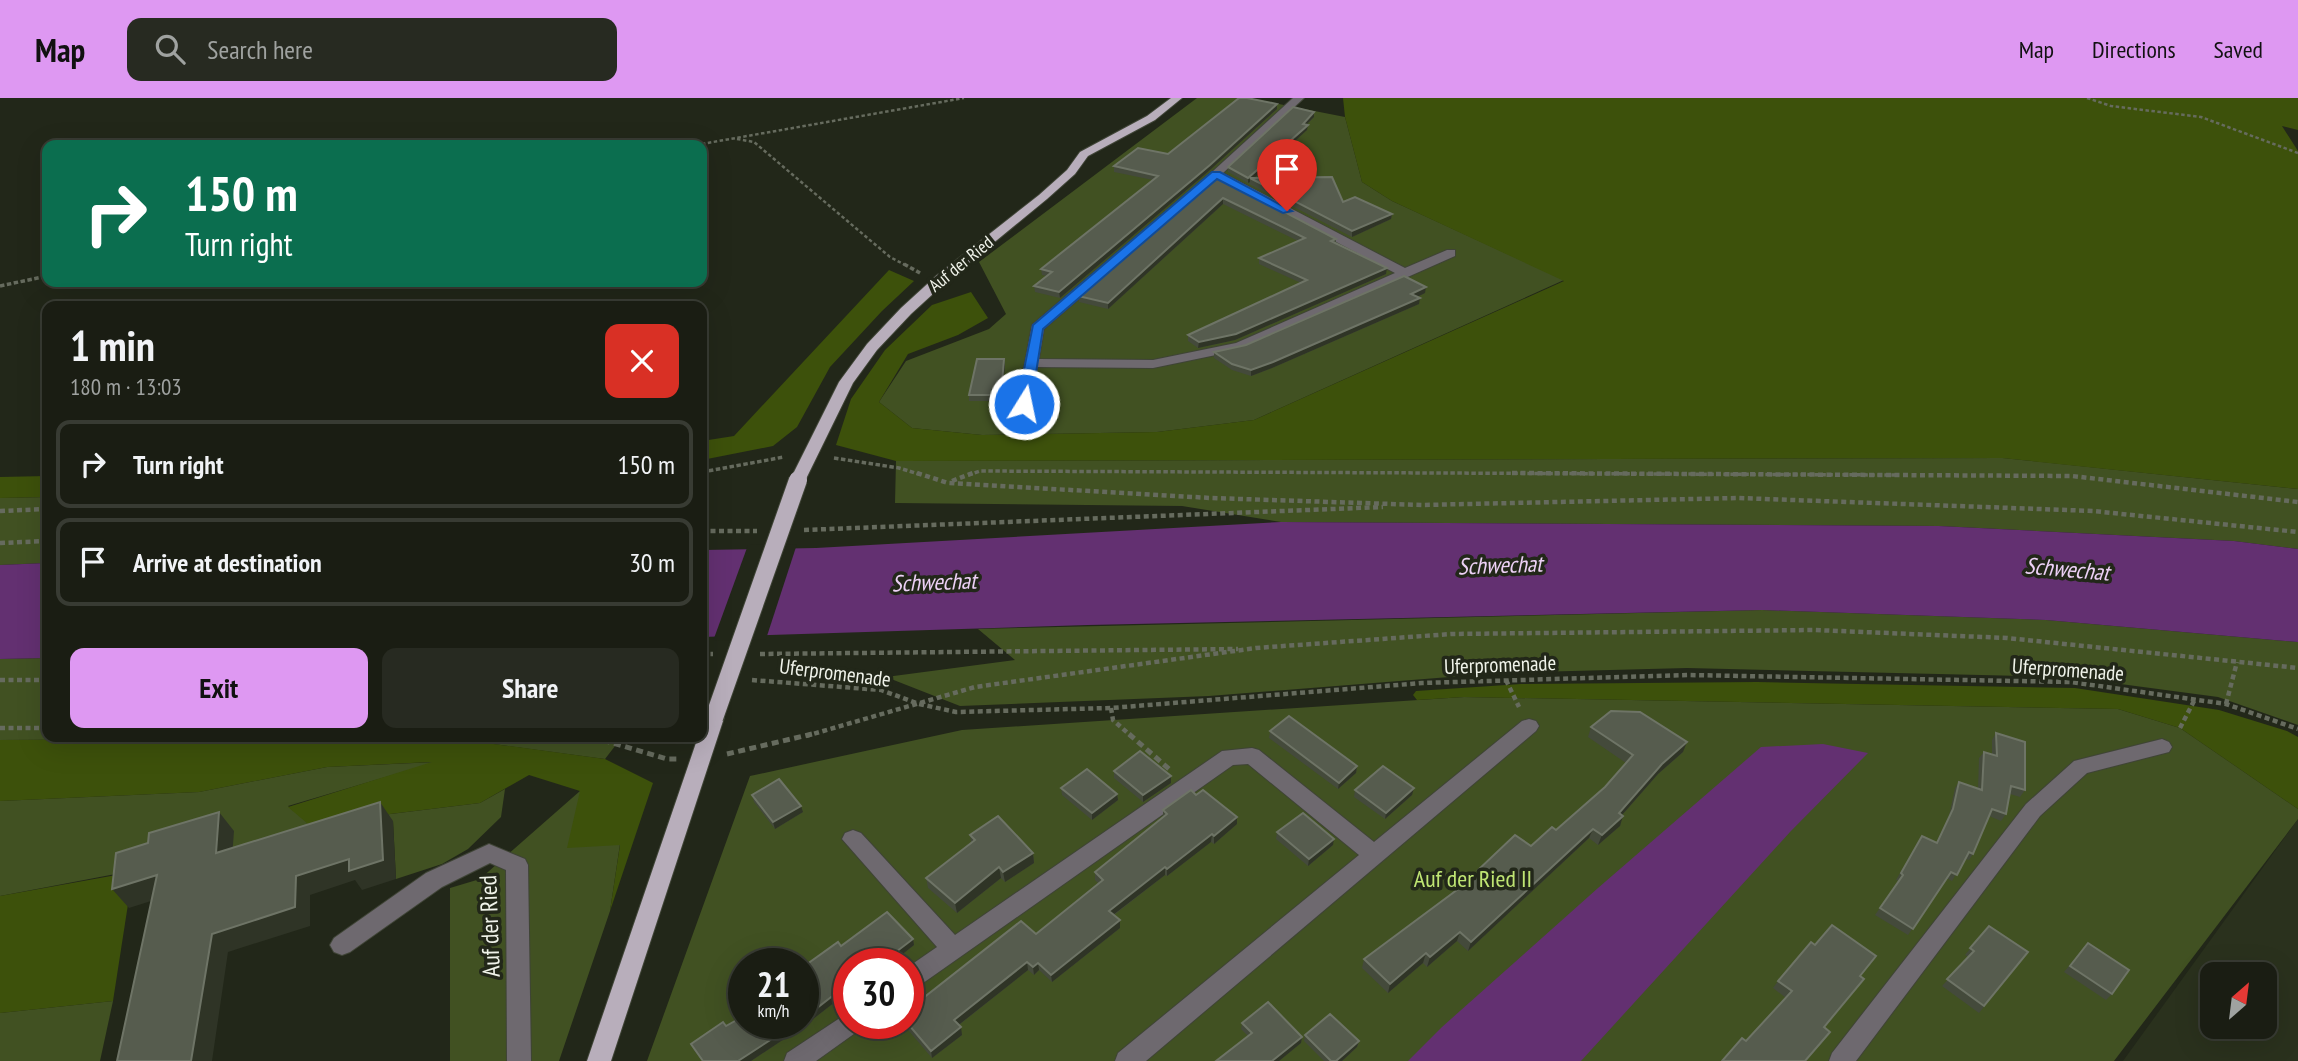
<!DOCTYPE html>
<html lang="en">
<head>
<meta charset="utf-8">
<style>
  :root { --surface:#1a1d13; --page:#272a21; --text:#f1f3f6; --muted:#9fa2a0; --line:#383b33; --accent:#de98f2 }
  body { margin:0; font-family:"PT Sans Narrow",sans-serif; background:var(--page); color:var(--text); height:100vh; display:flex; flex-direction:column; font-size:26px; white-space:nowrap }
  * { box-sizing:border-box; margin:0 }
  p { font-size:23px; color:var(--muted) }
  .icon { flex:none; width:38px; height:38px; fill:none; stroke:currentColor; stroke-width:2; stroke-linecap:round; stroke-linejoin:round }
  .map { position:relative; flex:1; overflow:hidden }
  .panel { position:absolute; left:42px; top:203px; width:665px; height:441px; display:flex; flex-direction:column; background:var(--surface); border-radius:14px; box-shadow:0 7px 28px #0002,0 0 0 2px var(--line) }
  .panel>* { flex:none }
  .hud { position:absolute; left:42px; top:42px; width:665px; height:147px; border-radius:14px; box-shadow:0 7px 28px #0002,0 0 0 2px var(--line); background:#0b6e4f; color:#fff; overflow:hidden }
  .needle { width:46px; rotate:28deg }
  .buttons { position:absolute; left:2200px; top:864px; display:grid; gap:14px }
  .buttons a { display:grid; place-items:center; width:77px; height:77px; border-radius:14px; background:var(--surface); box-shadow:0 7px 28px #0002,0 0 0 2px var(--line); font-size:35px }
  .speed { position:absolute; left:728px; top:850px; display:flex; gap:14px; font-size:35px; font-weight:700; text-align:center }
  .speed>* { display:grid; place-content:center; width:91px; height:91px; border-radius:50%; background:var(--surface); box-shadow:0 7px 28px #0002,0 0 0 2px var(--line); line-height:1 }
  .speed small { font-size:18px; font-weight:400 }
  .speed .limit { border:10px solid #d22; background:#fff; color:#111 }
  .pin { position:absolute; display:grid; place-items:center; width:60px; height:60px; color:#fff; margin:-72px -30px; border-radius:50% 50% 50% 0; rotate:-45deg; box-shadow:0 0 7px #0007 }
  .pin .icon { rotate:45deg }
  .me { position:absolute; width:77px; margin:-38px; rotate:10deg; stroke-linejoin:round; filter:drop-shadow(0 0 5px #0008) }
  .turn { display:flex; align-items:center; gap:24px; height:147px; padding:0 28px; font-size:32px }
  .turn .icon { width:91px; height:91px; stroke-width:2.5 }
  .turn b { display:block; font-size:49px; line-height:60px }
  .round { display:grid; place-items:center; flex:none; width:74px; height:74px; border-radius:14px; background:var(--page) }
  .headline { display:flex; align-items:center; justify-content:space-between; height:119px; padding:0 28px }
  h1 { font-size:42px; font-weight:800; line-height:52px }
  .action { display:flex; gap:14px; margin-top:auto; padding:14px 28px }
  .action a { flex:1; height:80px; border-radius:14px; background:var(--accent); color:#111; font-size:28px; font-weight:800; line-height:80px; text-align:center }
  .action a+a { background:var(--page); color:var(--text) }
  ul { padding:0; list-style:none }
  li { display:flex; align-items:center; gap:21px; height:88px; margin:0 14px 10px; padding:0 14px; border:4px solid var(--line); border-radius:14px }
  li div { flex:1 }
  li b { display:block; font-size:26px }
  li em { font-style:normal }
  header { display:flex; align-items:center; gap:42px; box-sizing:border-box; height:98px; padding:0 35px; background:var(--accent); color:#111 }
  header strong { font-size:33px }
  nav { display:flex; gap:38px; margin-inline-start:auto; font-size:24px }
  .search { width:490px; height:63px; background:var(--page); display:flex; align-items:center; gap:18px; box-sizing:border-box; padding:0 24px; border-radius:14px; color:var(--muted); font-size:26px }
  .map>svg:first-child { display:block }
  .built { fill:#2a311d; fill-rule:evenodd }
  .green { fill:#415122; fill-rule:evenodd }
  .forest { fill:#3d510b }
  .water { fill:#633071 }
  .pier { fill:#222719 }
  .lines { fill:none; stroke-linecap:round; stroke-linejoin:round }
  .minor-casing { stroke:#3f4436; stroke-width:2 }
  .major-casing { stroke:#3f4436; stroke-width:2 }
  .path-far3 { stroke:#666b5e; stroke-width:2.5; stroke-dasharray:3.5 2.5; stroke-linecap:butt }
  .path-far2 { stroke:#666b5e; stroke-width:3.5; stroke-dasharray:4.5 2.5; stroke-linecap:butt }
  .path-far1 { stroke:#666b5e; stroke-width:4.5; stroke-dasharray:5 3.5; stroke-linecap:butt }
  .path { stroke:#666b5e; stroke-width:5; stroke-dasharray:7 4.5; stroke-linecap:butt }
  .minor { fill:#6e696f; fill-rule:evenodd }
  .major { fill:#b8aebb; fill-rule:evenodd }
  .major-bridge-casing { stroke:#3f4436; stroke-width:20; stroke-linecap:butt }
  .major-bridge { stroke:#b8aebb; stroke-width:18 }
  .wall { fill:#444a3b }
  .shaded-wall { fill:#2f3426 }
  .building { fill:#565c4e; stroke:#6e7466; stroke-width:2 }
  .route { fill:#1a73e8; stroke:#114b97; stroke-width:2 }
  .labels { text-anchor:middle; stroke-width:7; stroke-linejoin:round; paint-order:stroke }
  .far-street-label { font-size:18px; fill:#f0f3ea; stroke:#222719 }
  .street-label { font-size:21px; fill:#f0f3ea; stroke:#222719 }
  .water-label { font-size:23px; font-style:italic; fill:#edd1f6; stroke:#222719 }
  .near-park-label { font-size:24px; fill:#bfe573; stroke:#222719 }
  .near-street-label { font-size:24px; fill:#f0f3ea; stroke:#222719 }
</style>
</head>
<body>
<header>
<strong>Map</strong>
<div class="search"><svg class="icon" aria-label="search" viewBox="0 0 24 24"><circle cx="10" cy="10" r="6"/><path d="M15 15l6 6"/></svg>Search here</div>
<nav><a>Map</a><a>Directions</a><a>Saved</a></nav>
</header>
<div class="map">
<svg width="2298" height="963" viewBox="0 0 2298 963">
  <rect width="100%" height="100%" fill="#222719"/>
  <!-- built -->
  <path class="built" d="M2298,721v242h-175zM2212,877h52v52h-52z"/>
  <!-- green -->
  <g class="green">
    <polygon points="1197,0 1249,0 1345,19 1362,84 1392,103 1564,182 1254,322 1157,334 982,337 912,330 879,304 906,263 989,231 1006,216 979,164"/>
    <polygon points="2003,360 2298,391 2298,451 2234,443 1939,428 1281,424 1182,408 895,405 896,363"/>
    <polygon points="47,399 47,465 0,467 0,400"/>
    <polygon points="1762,512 2046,522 2298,544 2298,627 2218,599 2068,579 1687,570 1500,575 1209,598 960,608 886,579 1015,562 978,531"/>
    <polygon points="47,560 47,639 622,639 605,661 449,640 0,642 0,561"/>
    <path d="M1464,599l654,12 62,19 118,81v10l-184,242h-1467l103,-285 212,-46zM744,866h59v60h-59zM849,866h59v60h-59z"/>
    <polygon points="436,664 288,708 309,726 480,705 505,691 501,719 468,751 442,766 396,781 393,723 0,798 0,703 199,694 327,669"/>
    <polygon points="580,693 620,746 610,813 559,963 450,963 450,790 480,781"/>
    <polygon points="113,903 100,963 0,963 0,915"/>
  </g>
  <!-- forest -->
  <g class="forest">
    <polygon points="1343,0 2298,0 2298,32 2282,28 2298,53 2298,391 2002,360 896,363 836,347 851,301 885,252 932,207 971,194 988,220 958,237 908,256 879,304 912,330 982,337 1157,334 1254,322 1564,183 1392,103 1362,84 1345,19"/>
    <polygon points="889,172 914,183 882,213 830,269 797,329 773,348 702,362 702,343 734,338"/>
    <polygon points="47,378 47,399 0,400 0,379"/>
    <polygon points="1757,584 2075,590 2219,612 2287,633 2298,639 2298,711 2180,630 2118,611 1464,599 1417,602 1413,597 1416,593 1521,586"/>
    <polygon points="450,640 605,661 653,685 610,813 620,747 567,750 580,693 529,677 480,705 308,726 288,709 432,664 327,669 199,694 0,703 0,642"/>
    <polygon points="133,774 113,903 0,915 0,798"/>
  </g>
  <!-- water -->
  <g class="water">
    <polygon points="1281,424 1939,428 2234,443 2298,451 2298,544 2046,522 1762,512 1088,527 702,539 702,452 816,450"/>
    <polygon points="47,465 47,560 0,561 0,467"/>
    <polygon points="1823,646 1868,655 1790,734 1581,963 1408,963 1442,929 1598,790 1761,649"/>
  </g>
  <!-- pier -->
  <polygon class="pier" points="797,446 766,541 713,543 748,447"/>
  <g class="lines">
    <defs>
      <g id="minor">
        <path d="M1293,0h11l-81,75 182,95 42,-18h8v6l-210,93 -92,19 -116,-1 -6,37 -7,4 -5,-1 -2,-3 15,-79 180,-153zM1217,81l178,94 -159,70 -83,17 -114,-1 5,-30z"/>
        <polygon points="1529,621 1536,623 1539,628 1536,633 1146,963 1115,963 1118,955 1359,757 1248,666 1233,667 916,890 908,893 908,869 937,849 842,741 845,735 853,732 861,735 955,837 1222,653 1252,650 1259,652 1374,744 1522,623"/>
        <polygon points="2162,641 2169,644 2172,649 2169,654 2087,675 2040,718 1856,963 1829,963 1832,955 2026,706 2074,663"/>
        <polygon points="489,746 525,761 528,767 531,963 507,963 506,772 490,765 442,789 350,854 342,857 334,854 330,847 334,840 426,775"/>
        <polygon points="849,914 849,926 861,926 858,933 816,963 784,963 787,955"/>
      </g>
      <g id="major">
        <polygon points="1171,0 1182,0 1155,22 1088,58 1075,76 1047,101 946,184 911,216 877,252 853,285 804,385 792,385 790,382 839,284 867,246 901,210 936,178 1039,97 1067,72 1080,54 1147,18"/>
        <polygon points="714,613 721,615 724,620 611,963 587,963 698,639 702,639 702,627 707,615"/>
      </g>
    </defs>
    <!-- minor casing -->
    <use href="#minor" class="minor-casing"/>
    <!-- major casing -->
    <use href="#major" class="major-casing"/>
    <!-- path-far3 -->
    <g class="path-far3">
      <polyline points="2087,0 2111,8 2201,19 2298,55"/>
      <polyline points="737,41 754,44 890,159 907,168"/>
      <polyline points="696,47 964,0"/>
    </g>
    <!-- path-far2 -->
    <g class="path-far2">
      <polyline points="904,166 920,175"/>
      <polyline points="0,188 47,178"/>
      <polyline points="834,360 899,370 922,377"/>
      <polyline points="702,374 784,359"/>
      <polyline points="968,377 980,373 1895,377"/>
    </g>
    <!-- path-far1 -->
    <g class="path-far1">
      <polyline points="917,375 948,385 1211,400 1422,407 1739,400 2093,413 2298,434"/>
      <polyline points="1512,375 2072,378 2298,404"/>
      <polyline points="952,383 973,375"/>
      <polyline points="0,413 47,411"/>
      <polyline points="804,432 1383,409"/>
      <polyline points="702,433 757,433"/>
      <polyline points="0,445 47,443"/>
      <polyline points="702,556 713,556"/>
      <polyline points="760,556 1238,551"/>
      <polyline points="0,582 47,582"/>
      <polyline points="752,582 881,592 919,606 956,614 1111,610 1422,585 1688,577 2071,584 2226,606 2298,631"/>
      <polyline points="1506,582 1519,609"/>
      <polyline points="2226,606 2237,564"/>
      <polyline points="1111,610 1113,622 1131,638"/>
      <polyline points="0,630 47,630"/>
      <polyline points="2180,630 2195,601"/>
      <polyline points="806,638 975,589 1256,550 1451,536 1815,532 2007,540 2298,570"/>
    </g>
    <!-- path -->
    <g class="path">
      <polyline points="1129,636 1169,671"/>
      <polyline points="592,639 667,661 677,661"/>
      <polyline points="727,656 812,636"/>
    </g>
    <!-- minor -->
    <use href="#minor" class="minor"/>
    <!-- major -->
    <use href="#major" class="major"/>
    <defs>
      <polyline id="major-bridge" points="714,620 798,382"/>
    </defs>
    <!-- major-bridge casing -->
    <use href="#major-bridge" class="major-bridge-casing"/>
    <!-- major-bridge -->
    <use href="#major-bridge" class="major-bridge"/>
  </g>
  <!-- wall -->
  <g class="wall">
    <polygon points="1277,11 1210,72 1060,200 1035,194 1034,188 1047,178 1042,177 1041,171 1153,82 1114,74 1114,68 1168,56"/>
    <polygon points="1314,14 1314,19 1306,27 1307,32 1254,80 1343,104 1392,116 1391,121 1352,139 1249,86 1250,84 1248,85 1228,74 1228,69"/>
    <polygon points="1218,79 1336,141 1336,145 1386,176 1235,242 1198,250 1188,243 1188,237 1301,185 1259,166 1259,160 1298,143 1223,106 1108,211 1079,204 1078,198"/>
    <polygon points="1425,195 1417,199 1419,206 1272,270 1251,278 1232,272 1214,260 1214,254 1246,247"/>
    <polygon points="1004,261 1005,268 1001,303 969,303 969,297"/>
    <polygon points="1591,629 1683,654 1658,676 1622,717 1620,728 1598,747 1589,740 1468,853 1457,843 1427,869 1423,865 1388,895 1362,870 1364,861 1476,778 1478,772 1531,748 1556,732 1605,689 1626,665 1588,639"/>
    <polygon points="1270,633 1357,668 1356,675 1338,691 1269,640"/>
    <polygon points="1996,635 2025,692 2020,699 2010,696 2006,716 2001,723 1989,718 1973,756 1969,762 1965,761 1952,783 1946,780 1908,837 1875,817 1899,783 1896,782 1918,744 1936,745 1949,718 1955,690 1959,684 1978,691 1979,660 1984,654 1992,656 1992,642"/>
    <polygon points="1114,673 1171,678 1171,685 1143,704 1114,680"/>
    <polygon points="1061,690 1117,696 1118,702 1092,722 1062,697"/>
    <polygon points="1355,692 1412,697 1385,721 1354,699"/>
    <polygon points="752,697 803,714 775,731 754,704"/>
    <polygon points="1163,712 1237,726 1214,746 1211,744 1167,778 1165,777 1114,817 1120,830 1052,884 1039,872 1034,877 1028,872 959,927 962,937 932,960 903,926 908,926 1036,836 1098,785 1095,782 1095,774 1163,720"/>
    <polygon points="1277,734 1333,747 1308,768 1276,741"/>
    <polygon points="970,737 1033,755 1034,765 1005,784 1001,780 957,815 928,790 926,780 971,745"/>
    <polygon points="1989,828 2028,854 1979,915 1942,888 1969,859 1965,857"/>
    <polygon points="913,841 914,847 890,866 887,863 883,866 849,866 849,893 808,925 751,963 702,963 694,952 691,946 726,928 806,880 803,876 803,869 841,848"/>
    <polygon points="2088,845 2112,896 2106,902 2064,874"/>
    <polygon points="1815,847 1876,858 1860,878 1858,888 1824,929 1830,934 1825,941 1806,963 1722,963 1746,943 1786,900 1773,890 1778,883"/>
    <polygon points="1242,925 1302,939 1301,945 1279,963 1216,963 1248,938 1241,931"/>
    <polygon points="1305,937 1359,943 1357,949 1342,963 1324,963 1304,943"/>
  </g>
  <!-- shaded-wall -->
  <g class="shaded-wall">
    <polygon points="1277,6 1277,11 1210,72 1060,200 1059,194"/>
    <polygon points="1314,14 1314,19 1302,31 1303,26"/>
    <polygon points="1308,27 1307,32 1252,82 1250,80 1250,84 1248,85 1248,80"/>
    <polygon points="1223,100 1223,106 1108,211 1108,205"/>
    <polygon points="1392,116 1391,121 1352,139 1352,133"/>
    <polygon points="1387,170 1386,176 1235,242 1198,250 1199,244"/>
    <polygon points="1426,189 1425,195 1411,202 1411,196"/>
    <polygon points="1420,200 1419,206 1272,270 1251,278 1251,272"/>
    <polygon points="1004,261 1005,268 1001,303 1001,297"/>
    <polygon points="1687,644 1683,654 1658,676 1615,725 1619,715 1662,666"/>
    <polygon points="1357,668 1356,675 1338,691 1339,685"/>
    <polygon points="1171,678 1171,685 1143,704 1143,697"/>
    <polygon points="1414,690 1412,697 1385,721 1386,715"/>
    <polygon points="1117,696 1118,702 1092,722 1092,715"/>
    <polygon points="380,704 393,723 396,781 362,792 355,782 310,797 310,828 228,854 212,963 191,963 212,836 296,778 349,761"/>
    <polygon points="801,708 803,714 775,731 773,724"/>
    <polygon points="219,714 234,733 231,774 216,755"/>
    <polygon points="1623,718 1620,728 1598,747 1602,737"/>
    <polygon points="1237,719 1237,726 1214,746 1214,738"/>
    <polygon points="1593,731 1589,740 1468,853 1471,844"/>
    <polygon points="1212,736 1211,744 1167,778 1167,771"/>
    <polygon points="1334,741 1333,747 1308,768 1309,761"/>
    <polygon points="1033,755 1034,765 1005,784 1003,774"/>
    <polygon points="999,769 1001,780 957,815 955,805"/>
    <polygon points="1165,769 1165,777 1109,820 1109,813"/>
    <polygon points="157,777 173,796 129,810 112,791"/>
    <polygon points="1120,822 1120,830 1052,884 1051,877"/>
    <polygon points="1460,834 1457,843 1427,869 1430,859"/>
    <polygon points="913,841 914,847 890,866 888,860"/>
    <polygon points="1426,855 1423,865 1388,895 1390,886"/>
    <polygon points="885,857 887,863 883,866 873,866"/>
    <polygon points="1027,864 1028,872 956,929 954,922"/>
    <polygon points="1038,865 1039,872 1034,877 1033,869"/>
    <polygon points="849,885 849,893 808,925 751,963 738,963 795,926 803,926 803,921"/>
    <polygon points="961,929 962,937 932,960 931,953"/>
    <polygon points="1302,939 1301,945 1279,963 1272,963"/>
    <polygon points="1359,943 1357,949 1342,963 1336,963"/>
  </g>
  <!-- building -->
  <g class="building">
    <polygon points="1239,0 1247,0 1277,6 1210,67 1059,194 1034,188 1052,174 1041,171 1158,78 1114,68 1138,50 1168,56"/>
    <polygon points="1293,9 1314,14 1303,26 1308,27 1248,80 1228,69"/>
    <polygon points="1218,79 1336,141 1331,143 1387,170 1236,236 1199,244 1188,237 1307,182 1259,160 1305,140 1223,100 1108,205 1078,198"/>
    <polygon points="1332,79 1343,104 1355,99 1392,116 1352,133 1250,80"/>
    <polygon points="1404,178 1426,189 1411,196 1420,200 1273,264 1251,272 1232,266 1214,254 1246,247"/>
    <polygon points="977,261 1004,261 1001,297 969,297"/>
    <polygon points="1611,613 1640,614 1687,644 1662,666 1619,715 1623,718 1602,737 1593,731 1471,844 1460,834 1430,859 1426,855 1390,886 1364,861 1481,774 1478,772 1515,737 1531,748 1552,729 1556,732 1605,689 1633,657 1591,629"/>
    <polygon points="1289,618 1357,668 1339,685 1270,633"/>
    <polygon points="1996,635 2025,644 2025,692 2011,688 2006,716 1992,711 1973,756 1969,754 1957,777 1951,774 1913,831 1880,810 1903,777 1901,775 1922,738 1937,745 1953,711 1959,684 1982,692 1984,654 1997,658"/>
    <polygon points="1140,653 1171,678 1143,697 1114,673"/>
    <polygon points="1383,668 1414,690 1386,715 1355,692"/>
    <polygon points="1087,671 1117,696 1092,715 1061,690"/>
    <polygon points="779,681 801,708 773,724 752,697"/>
    <polygon points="1191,692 1196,697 1203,692 1237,719 1214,738 1212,736 1167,771 1165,769 1109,813 1120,822 1051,877 1038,865 1033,869 1027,864 954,922 961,929 931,953 908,926 908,912 1021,823 1036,836 1103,782 1095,774 1167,716 1163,712"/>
    <polygon points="380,704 383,762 349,773 349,761 296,778 295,809 212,836 191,963 117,963 157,777 112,791 116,755 148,745 149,735 219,714 216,755"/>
    <polygon points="1303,715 1334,741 1309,761 1277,734"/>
    <polygon points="998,718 1033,755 1003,774 999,769 955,805 926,780 975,742 970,737"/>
    <polygon points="887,814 913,841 888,860 885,857 873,866 849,866 849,885 803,921 803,881 808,878 803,872 803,869 838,844 841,848"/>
    <polygon points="1832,827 1876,858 1860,878 1864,881 1824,929 1830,934 1805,963 1722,963 1742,940 1746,943 1792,893 1778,883 1811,844 1815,847"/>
    <polygon points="1989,828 2028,854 1984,908 1947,881 1974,853 1970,850"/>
    <polygon points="2088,845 2129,872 2112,896 2070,868"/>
    <polygon points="1268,904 1302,939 1272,963 1216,963 1252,935 1242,925"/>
    <polygon points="1330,916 1359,943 1336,963 1331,963 1305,937"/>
    <polygon points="744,918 744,926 795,926 738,963 703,963 691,946 723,924 726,928"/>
  </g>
  <!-- route -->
  <polygon class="route" points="1212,74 1220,74 1292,113 1283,115 1217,81 1043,231 1031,306 1024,310 1019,309 1017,306 1033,227"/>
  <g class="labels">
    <!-- far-street labels -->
    <g class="far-street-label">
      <text transform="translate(961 166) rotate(-39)" y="6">Auf der Ried</text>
    </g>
    <!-- street labels -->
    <g class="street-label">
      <text transform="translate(1500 567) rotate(-2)" y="7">Uferpromenade</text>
      <text transform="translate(2068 572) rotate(4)" y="7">Uferpromenade</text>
      <text transform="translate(835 575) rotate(7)" y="7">Uferpromenade</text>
    </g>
    <!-- water labels -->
    <g class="water-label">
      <text transform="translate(1500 467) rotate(-2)" y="8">Schwechat</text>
      <text transform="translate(2067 471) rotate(5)" y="8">Schwechat</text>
      <text transform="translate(934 484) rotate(-2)" y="8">Schwechat</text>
    </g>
    <!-- near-park labels -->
    <g class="near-park-label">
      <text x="1473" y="789">Auf der Ried II</text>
    </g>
    <!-- near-street labels -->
    <g class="near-street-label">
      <text transform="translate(490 828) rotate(-92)" y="8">Auf der Ried</text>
    </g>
  </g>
</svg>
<div class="buttons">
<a><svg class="needle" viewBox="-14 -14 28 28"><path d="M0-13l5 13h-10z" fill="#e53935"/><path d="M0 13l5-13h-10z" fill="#9fa2a0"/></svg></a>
</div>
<div class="speed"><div>21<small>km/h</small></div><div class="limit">30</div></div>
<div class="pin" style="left:1287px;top:113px;background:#d93025"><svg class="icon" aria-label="arrive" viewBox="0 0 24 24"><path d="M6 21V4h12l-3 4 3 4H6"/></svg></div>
<svg class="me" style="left:1024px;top:306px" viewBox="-20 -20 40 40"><circle r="17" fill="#1a73e8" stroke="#fff" stroke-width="3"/><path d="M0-11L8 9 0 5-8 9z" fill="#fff"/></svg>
<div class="hud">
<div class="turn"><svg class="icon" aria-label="right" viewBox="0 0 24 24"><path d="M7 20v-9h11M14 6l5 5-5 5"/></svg><div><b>150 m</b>Turn right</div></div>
</div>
<section class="panel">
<div class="headline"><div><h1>1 min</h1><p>180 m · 13:03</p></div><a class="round" style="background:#d93025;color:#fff"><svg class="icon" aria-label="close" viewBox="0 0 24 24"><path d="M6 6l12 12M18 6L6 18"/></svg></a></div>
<ul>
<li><svg class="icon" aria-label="right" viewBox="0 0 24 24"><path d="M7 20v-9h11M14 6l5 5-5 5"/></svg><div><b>Turn right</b></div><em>150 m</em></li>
<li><svg class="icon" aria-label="arrive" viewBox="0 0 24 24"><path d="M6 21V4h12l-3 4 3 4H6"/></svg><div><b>Arrive at destination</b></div><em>30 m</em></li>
</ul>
<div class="action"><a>Exit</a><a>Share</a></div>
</section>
</div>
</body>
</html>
